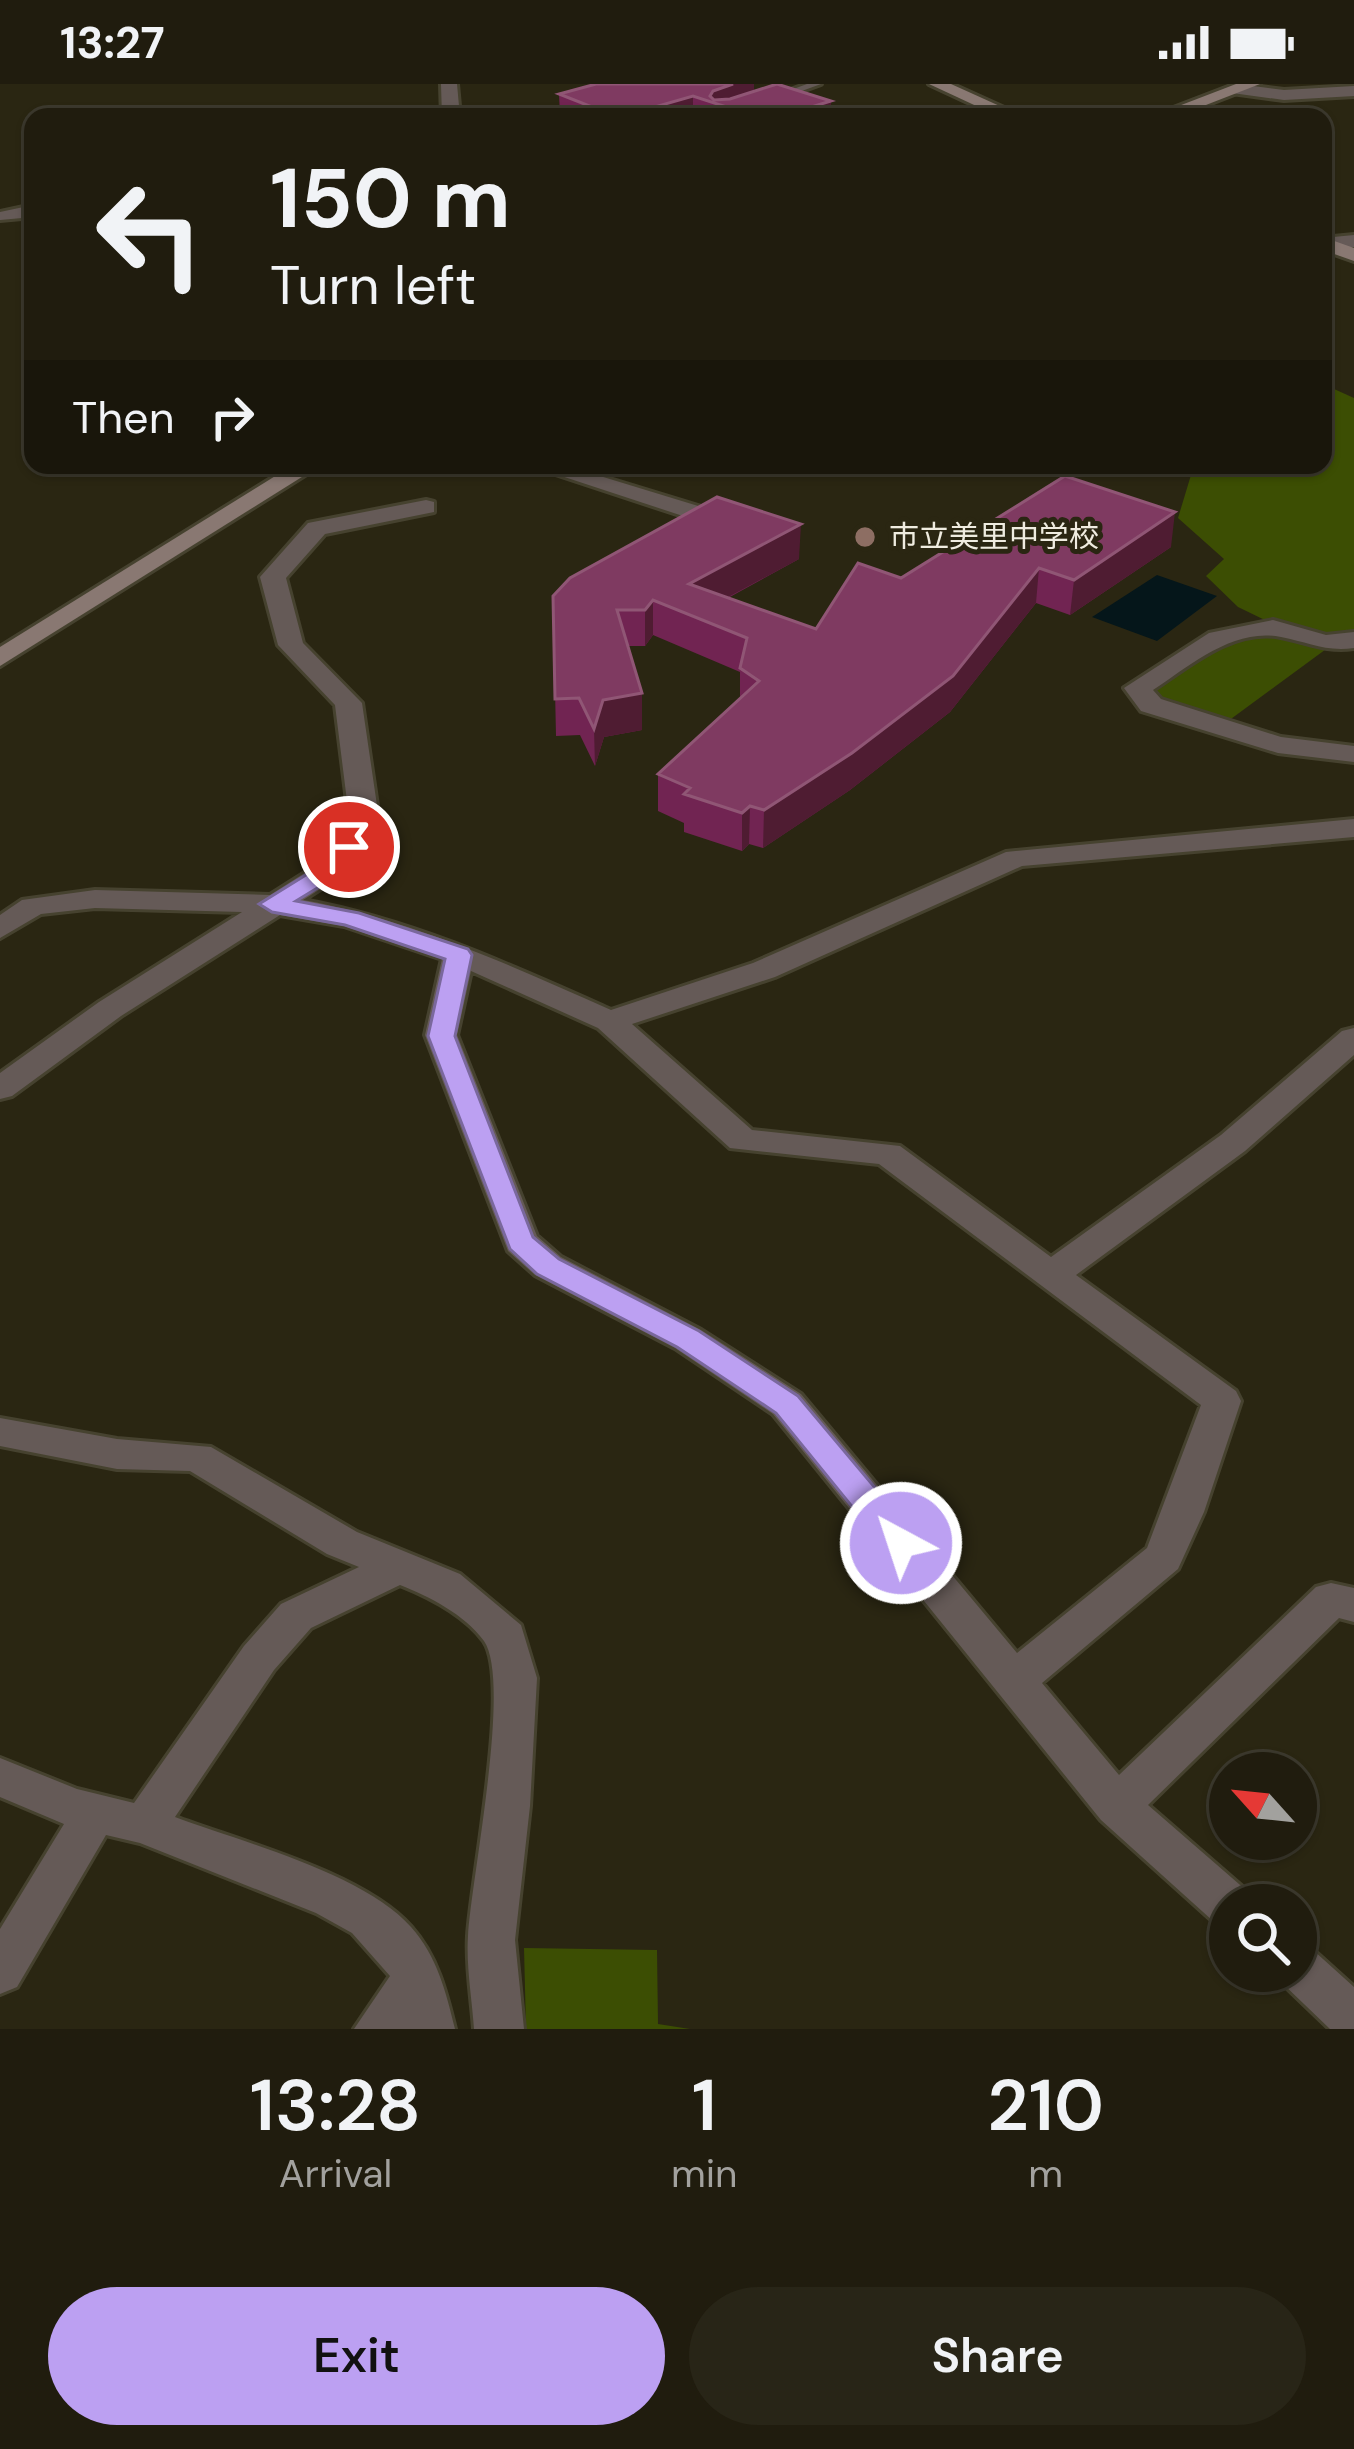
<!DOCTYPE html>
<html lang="en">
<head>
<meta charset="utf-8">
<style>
  :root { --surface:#201c0e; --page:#282517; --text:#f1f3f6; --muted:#a2a19e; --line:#3d3a2e; --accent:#bca0f2 }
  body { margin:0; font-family:"DM Sans","Noto Sans JP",sans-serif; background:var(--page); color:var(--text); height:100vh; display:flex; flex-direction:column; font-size:45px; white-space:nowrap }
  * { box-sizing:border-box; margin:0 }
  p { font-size:39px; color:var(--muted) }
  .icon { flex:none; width:66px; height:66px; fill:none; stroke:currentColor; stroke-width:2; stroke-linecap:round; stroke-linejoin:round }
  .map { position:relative; height:1945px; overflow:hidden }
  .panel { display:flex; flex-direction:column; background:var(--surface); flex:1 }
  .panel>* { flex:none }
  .hud { position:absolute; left:24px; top:24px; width:1308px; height:366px; border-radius:24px; box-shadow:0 3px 9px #0004,0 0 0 3px var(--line); background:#201c0e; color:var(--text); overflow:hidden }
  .needle { width:78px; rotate:297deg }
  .tools { position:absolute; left:1209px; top:1668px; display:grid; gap:24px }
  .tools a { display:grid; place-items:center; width:108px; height:108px; border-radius:50%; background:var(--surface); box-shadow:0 3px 9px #0004,0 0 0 3px var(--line); font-size:60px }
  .pin { position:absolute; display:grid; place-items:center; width:102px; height:102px; color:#fff; margin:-51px; border:6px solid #fff; border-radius:50%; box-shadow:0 3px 12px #0007 }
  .me { position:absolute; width:132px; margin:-66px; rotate:320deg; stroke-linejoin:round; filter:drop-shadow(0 0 9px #0008) }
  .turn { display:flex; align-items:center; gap:42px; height:252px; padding:0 48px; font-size:54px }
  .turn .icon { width:156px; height:156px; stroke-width:2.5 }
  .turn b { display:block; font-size:84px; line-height:102px }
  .then { display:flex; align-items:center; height:114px; padding:0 48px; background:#0003; gap:24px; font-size:45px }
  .eta { display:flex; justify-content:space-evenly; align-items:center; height:204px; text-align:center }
  .eta b { font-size:72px; font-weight:600; line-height:84px }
  .primary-button { display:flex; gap:24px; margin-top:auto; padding:24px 48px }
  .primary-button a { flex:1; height:138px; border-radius:72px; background:var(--accent); color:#111; font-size:48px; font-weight:600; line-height:138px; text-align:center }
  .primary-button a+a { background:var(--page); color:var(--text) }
  .status { display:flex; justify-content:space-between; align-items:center; height:84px; padding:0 60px; background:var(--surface); direction:ltr }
  .status svg { height:33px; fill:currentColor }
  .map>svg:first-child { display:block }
  .green { fill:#3c4e03 }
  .water { fill:#05161a }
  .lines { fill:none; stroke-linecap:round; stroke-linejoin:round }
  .service-casing { stroke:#46422f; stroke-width:6 }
  .minor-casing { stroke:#46422f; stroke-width:6 }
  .secondary-casing { stroke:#46422f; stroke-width:6 }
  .service { fill:#655a57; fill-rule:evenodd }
  .minor { fill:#655a57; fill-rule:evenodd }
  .secondary { fill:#897872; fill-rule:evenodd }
  .wall { fill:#712452 }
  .shaded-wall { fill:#4f1c32 }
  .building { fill:#7f3a61; stroke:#905675; stroke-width:3 }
  .route { fill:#bca0f2; stroke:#7a689d; stroke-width:3 }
  .education-dot { fill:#8d6e63; stroke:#2a2612; stroke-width:4.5 }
  .labels { text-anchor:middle; stroke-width:10; stroke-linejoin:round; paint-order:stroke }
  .far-poi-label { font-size:30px; fill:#efece0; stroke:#2a2612; text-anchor:start }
</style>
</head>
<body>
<div class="status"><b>13:27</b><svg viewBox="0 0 49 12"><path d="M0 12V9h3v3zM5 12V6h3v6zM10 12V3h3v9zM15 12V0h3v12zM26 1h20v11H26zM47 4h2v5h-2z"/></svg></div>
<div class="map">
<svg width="1354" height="1945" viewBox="0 0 1354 1945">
  <rect width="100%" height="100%" fill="#2a2612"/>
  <!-- green -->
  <g class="green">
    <polygon points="1323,300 1354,314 1354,556 1333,560 1220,643 1137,604 1230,546 1277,542 1238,523 1206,492 1224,475 1178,434 1194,381 1323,381"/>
    <polygon points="524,1864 657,1866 658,1940 690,1945 526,1945"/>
  </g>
  <!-- water -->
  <polygon class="water" points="1157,491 1217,512 1157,557 1092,533"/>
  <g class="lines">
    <defs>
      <polygon id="service" points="807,0 821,0 777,16 769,14"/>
      <g id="minor">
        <polygon points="441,0 457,0 460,33 442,33"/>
        <polygon points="1238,0 1284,6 1354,2 1354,12 1284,16 1232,9 1230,5"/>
        <polygon points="33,121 33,133 0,136 0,128"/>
        <polygon points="1354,151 1354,163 1323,166 1323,154"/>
        <polygon points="528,381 564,381 708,425 712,430 708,435 692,435"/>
        <path d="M426,416l8,2v10l-109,22 -39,44 17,65 59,60 18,123 -36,48 -41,26c109,20 207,65 308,110l142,-47 253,-111 348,-33v18l-332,29 -247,111 -143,47 120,106 148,16 151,111 170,-122 121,-104 12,-3v27l-109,96 -169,124 160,116 5,10 -37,111 -26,57 -136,114 77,92 197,-188 15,-4 23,5v34l-15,-4 -191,187 99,86 6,14h-23v22l-17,-6 -112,-101 -328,-406 -98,-66 -140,-73 -27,-24 -83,-216 17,-76 -98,-33 -64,-11 -159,101 -109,80 -12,3v-26l99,-71 143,-90 -147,-4 -54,6 -41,24v-23l22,-15 73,-10 175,5 52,-33 28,-37 -15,-120 -57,-60 -18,-68 48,-54zM471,887l127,57 132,120 149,16 322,241 -54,143 -130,105 -216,-259 -100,-64 -140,-73 -24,-21 -80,-201z"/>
        <path d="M1273,536l53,15 28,-3v16c-29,4 -46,-6 -73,-11 -47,-10 -92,29 -128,53l8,9 120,38 73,9v16l-76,-9 -137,-42 -17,-23 85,-55z"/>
        <path d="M0,1334l117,21 94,8 146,85 103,42 61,51 16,53 -7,128 -15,134 9,89h-50c-2,-30 -8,-63 -6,-93 3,-56 44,-254 16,-295 -20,-27 -54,-44 -84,-56l-89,43 -37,42 -99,147c67,25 190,57 236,110 26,29 35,65 44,102h-101l36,-53 -38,-43 -36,-20 -176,-70 -34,-8 -89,152 -17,7v-65l64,-105 -64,-27v-39l77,31 57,14 110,-157 37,-42 78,-37 -32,-13 -137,-83 -73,-2 -117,-23z"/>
        <polygon points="1296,1859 1313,1866 1354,1903 1354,1945 1330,1945 1279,1896 1275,1887 1296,1887"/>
      </g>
      <g id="secondary">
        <polygon points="929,0 951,0 1024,33 1000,33"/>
        <polygon points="1236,0 1260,0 1175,33 1150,33"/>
        <polygon points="1323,153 1354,164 1354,177 1323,166"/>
        <polygon points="293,381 321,381 0,582 0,563"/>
      </g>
    </defs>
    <!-- service casing -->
    <use href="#service" class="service-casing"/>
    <!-- minor casing -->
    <use href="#minor" class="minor-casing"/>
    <!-- secondary casing -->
    <use href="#secondary" class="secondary-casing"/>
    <!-- service -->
    <use href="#service" class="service"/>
    <!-- minor -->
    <use href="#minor" class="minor"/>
    <!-- secondary -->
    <use href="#secondary" class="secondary"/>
  </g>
  <!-- wall -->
  <g class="wall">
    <polygon points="754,7 831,17 831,33 560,32 559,10"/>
    <polygon points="1171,463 1070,531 1036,519 950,628 850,706 763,764 749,760 742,767 684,748 684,739 658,727 658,690 740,615 740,588 653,551 645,562 628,562 642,646 604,653 595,682 580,651 556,652 553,512 799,475 728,514 816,545 901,494"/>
  </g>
  <!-- shaded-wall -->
  <g class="shaded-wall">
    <polygon points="733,0 754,0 754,14 728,23 710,12 713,7"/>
    <polygon points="693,12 693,33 641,33 641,27"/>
    <polygon points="831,17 831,33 779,33"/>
    <polygon points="629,23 629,33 607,33 607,29"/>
    <polygon points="1175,428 1171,463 1070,531 1074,496"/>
    <polygon points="801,440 799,475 693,532 689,500"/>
    <polygon points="1039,484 1036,519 950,628 850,706 763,764 764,726"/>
    <polygon points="653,516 653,551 645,562 645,526"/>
    <polygon points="642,609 642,646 604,653 595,682 594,645 603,616"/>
    <polygon points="750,722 749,760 742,767 742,729"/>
  </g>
  <!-- building -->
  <g class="building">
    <polygon points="596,0 733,0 713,7 710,12 714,16 730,15 777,0 831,17 779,33 757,33 693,12 641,27 629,23 607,29 559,10"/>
    <polygon points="1065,392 1175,428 1074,496 1039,484 953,592 852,669 764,726 750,722 742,729 684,710 690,704 658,690 759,597 740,584 747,554 653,516 645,526 617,526 642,609 603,616 594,645 579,614 555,615 553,512 570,494 717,413 801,440 689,500 816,545 858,479 901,494"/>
  </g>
  <!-- route -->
  <polygon class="route" points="349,756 361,763 342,789 296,817 359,829 468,865 472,871 455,952 533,1153 559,1175 699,1247 798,1312 913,1449 918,1459 913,1468 901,1472 889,1468 776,1329 677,1263 537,1190 510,1165 428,952 445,875 345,841 272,828 259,820 325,779 341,758"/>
  <!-- markers -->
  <circle class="education-dot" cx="865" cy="453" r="12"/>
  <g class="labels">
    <!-- far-poi labels -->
    <g class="far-poi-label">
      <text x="889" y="463">市立美里中学校</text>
    </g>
  </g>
</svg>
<div class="tools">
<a><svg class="needle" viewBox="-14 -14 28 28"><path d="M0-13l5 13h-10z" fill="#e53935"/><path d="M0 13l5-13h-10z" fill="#a2a19e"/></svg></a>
<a><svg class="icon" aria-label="search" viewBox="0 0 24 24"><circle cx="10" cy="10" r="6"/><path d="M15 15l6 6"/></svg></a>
</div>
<div class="pin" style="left:349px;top:763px;background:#d93025"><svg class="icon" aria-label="arrive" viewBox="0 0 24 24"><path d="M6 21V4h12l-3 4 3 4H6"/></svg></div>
<svg class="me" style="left:901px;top:1459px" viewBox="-20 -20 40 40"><circle r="17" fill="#bca0f2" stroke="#fff" stroke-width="3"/><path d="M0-11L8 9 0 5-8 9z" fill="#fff"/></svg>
<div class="hud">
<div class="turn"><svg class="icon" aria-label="left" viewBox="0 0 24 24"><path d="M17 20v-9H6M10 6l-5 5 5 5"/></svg><div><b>150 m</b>Turn left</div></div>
<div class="then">Then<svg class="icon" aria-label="right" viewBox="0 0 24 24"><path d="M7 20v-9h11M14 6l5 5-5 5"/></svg></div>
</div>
</div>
<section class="panel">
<div class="eta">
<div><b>13:28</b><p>Arrival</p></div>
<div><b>1</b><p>min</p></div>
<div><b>210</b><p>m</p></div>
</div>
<div class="primary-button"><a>Exit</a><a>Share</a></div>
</section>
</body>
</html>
